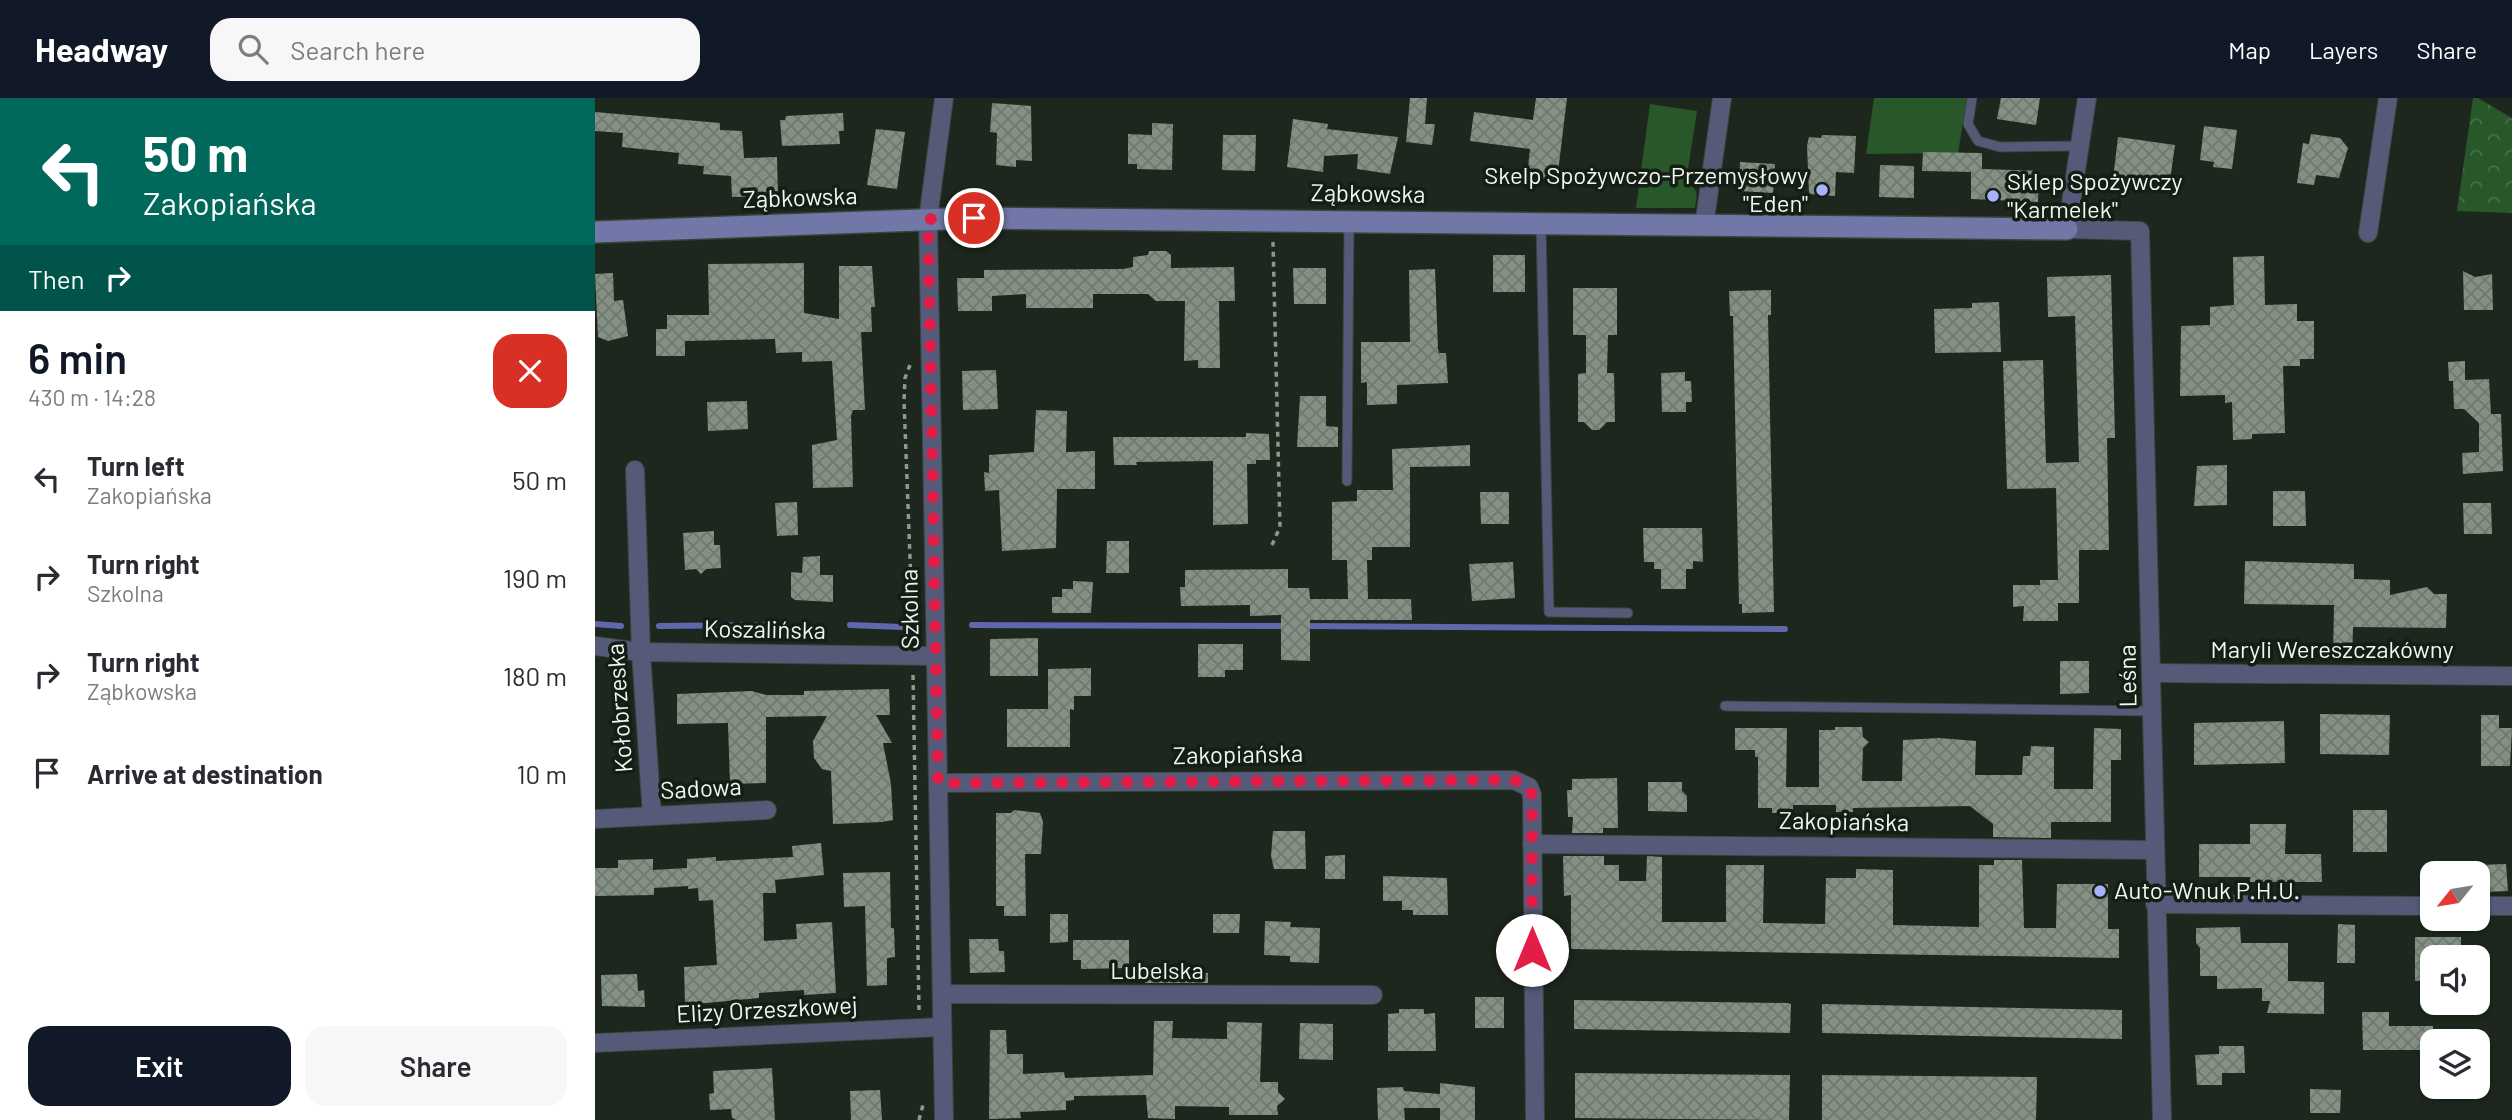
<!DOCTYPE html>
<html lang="en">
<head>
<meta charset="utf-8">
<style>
  :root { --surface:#fff; --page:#f7f7f7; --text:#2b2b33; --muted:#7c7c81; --accent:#111827 }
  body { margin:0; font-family:Barlow,sans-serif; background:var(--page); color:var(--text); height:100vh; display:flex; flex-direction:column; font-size:26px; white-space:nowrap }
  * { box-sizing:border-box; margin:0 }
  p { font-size:23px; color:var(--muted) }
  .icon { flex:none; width:38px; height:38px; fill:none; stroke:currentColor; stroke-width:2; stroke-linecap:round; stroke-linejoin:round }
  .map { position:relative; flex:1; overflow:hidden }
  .side { display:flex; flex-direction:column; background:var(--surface); width:595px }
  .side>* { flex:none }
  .banner { background:#00695c; color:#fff; overflow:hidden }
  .needle { width:46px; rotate:240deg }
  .buttons { position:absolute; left:1825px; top:763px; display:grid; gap:14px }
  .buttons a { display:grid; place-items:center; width:70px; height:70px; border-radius:14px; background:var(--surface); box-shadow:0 2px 5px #0004; font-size:35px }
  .pin { position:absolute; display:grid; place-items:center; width:60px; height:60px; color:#fff; margin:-30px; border:4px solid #fff; border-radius:50%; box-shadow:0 2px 7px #0007 }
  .me { position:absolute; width:77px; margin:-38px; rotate:0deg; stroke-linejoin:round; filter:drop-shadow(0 0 5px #0008) }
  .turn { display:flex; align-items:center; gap:24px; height:147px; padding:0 28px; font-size:32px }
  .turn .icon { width:91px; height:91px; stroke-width:2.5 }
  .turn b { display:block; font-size:49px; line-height:60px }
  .then { display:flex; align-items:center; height:66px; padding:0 28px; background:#0003; gap:14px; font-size:26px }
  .round { display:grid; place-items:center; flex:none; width:74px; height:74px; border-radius:21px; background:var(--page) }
  .overview { display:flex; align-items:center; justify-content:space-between; height:119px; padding:0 28px }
  h1 { font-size:42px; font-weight:600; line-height:52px; color:var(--accent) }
  .primary-button { display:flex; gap:14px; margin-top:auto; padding:14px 28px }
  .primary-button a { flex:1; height:80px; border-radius:21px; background:var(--accent); color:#fff; font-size:28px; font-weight:600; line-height:80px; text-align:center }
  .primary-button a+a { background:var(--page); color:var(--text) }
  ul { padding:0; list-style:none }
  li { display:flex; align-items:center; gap:21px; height:98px; padding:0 28px }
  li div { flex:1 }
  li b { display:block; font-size:26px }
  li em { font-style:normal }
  header { display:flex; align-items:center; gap:42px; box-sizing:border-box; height:98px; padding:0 35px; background:var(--accent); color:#fff }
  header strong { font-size:33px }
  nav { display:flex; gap:38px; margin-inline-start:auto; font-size:24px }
  .search { width:490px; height:63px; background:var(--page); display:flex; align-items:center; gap:18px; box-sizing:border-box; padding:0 24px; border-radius:21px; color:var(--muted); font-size:26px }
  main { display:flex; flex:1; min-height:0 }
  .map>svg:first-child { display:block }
  .green { fill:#28572a }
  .forest { fill:url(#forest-crowns) }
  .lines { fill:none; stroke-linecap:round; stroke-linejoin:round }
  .stream { stroke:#6067ad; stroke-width:6 }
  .building { fill:url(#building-cross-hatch) }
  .lane-casing { stroke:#3b443b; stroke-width:11 }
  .street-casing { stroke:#3b443b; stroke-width:20 }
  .secondary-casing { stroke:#3b443b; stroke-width:24 }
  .path { stroke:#8f978f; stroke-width:3.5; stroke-dasharray:5 5; stroke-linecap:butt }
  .lane { stroke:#555a78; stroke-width:9 }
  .street { stroke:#555a78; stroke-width:18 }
  .secondary { stroke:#7178a7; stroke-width:21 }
  .route { stroke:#e11d48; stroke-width:12; stroke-dasharray:0 21.6 }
  .poi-dot { fill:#a7b1fc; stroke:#141e14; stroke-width:2.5 }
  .labels { text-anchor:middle; stroke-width:7; stroke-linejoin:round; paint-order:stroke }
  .poi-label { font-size:24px; fill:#f0f7f0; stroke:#141e14; text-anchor:start }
  .street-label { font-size:24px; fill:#f0f7f0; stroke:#141e14 }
</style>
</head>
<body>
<header>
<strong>Headway</strong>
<div class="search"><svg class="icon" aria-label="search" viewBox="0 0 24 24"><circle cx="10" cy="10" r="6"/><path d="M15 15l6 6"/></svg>Search here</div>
<nav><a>Map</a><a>Layers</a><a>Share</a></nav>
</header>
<main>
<section class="side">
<div class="banner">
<div class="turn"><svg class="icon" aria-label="left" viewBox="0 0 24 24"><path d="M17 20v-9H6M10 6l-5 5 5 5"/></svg><div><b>50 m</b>Zakopiańska</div></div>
<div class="then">Then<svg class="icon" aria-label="right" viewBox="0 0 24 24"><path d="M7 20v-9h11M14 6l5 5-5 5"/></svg></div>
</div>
<div class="overview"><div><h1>6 min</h1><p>430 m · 14:28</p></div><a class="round" style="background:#d93025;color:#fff"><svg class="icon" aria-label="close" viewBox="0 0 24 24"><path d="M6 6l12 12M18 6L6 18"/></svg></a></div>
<ul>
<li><svg class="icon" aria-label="left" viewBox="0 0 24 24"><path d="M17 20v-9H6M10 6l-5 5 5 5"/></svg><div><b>Turn left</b><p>Zakopiańska</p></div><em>50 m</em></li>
<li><svg class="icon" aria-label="right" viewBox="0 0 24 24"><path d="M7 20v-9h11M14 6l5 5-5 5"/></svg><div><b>Turn right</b><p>Szkolna</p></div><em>190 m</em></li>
<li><svg class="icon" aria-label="right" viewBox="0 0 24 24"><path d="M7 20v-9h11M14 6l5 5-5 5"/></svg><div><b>Turn right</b><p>Ząbkowska</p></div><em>180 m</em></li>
<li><svg class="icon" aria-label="arrive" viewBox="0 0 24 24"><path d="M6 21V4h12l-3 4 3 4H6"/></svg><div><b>Arrive at destination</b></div><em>10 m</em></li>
</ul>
<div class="primary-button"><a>Exit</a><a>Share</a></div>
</section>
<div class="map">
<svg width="1917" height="1022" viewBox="0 0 1917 1022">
  <defs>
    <pattern id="forest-crowns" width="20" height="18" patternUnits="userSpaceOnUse" patternTransform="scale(1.75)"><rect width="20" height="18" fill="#28572a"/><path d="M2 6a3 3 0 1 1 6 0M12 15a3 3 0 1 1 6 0" fill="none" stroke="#487049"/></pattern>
    <pattern id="building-cross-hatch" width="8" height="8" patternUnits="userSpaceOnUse" patternTransform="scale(1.75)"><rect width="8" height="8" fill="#849083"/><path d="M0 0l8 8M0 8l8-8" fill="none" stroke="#6f786e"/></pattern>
  </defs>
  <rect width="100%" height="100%" fill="#1d271d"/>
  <!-- green -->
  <g class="green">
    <polygon points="1279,0 1372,0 1363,55 1271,56"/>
    <path d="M1055,6l47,7 -11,71c12,7 12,12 9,26h-59z"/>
  </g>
  <!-- forest -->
  <polygon class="forest" points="1878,0 1883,0 1917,20 1917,115 1862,113"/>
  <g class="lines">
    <!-- stream -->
    <g class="stream">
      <polyline points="0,526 26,528"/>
      <polyline points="255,527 307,529"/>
      <polyline points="377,527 694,528"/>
      <polyline points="64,528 180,527"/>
      <polyline points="708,528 1190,531"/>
    </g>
  </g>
  <!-- building -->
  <g class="building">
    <polygon points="815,0 832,0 830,26 840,26 837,47 811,44"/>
    <polygon points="941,0 972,0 962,82 932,79 935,51 875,43 879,14 938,22"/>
    <polygon points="1406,0 1445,0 1441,27 1402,21"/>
    <polygon points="397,5 436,8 437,63 421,62 421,69 401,67 402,35 395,34"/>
    <polygon points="0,14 125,25 125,32 147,33 149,60 182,59 183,98 137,99 136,78 108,76 109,68 83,66 84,55 27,49 28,35 0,33"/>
    <polygon points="248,15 249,33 244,33 245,46 187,48 185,22 190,22 191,18"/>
    <polygon points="698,21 733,26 732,31 803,39 795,76 762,71 763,56 729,58 728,74 692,69"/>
    <polygon points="557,25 578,26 577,72 542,71 542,66 533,66 533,36 557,37"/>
    <polygon points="1609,28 1642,32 1637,71 1618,69 1619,64 1605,62"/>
    <polygon points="281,31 310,34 302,91 272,87"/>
    <polygon points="1716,36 1745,40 1753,50 1744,80 1721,77 1719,87 1702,85 1708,45 1714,46"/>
    <polygon points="628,37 661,37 660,73 627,72"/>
    <polygon points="1227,37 1261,38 1259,75 1241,74 1240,98 1214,96 1212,48 1214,39 1226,40"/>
    <polygon points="1523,39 1580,47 1574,89 1518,81"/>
    <polygon points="1328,54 1387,55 1387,71 1444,73 1443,104 1376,101 1376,74 1327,73"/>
    <polygon points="1145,64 1180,66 1178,95 1144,93"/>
    <polygon points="1285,67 1319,68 1319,100 1284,99"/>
    <polygon points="554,153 571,153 576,157 576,170 639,169 640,203 624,203 625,270 603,270 603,262 589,263 590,203 561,203 553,196 498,196 498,210 431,210 431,196 397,198 397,213 363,213 362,180 389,180 389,172 528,171 538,169 538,159 553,157"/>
    <rect x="898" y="157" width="32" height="37"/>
    <polygon points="1669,158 1670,207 1702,206 1702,223 1719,223 1719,261 1705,261 1705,268 1688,268 1690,335 1657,336 1657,341 1638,342 1637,304 1630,305 1630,297 1585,298 1586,228 1615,227 1615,209 1639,207 1638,159"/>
    <polygon points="209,165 209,215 244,221 244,168 277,168 280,209 276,209 277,234 266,234 270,312 258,312 256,318 258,389 218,390 217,347 242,342 237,263 207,264 207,254 181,255 180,241 90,243 90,258 61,258 61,231 72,231 72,217 114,217 113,166"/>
    <polygon points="698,170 731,170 731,206 699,206"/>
    <polygon points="840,171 843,251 844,255 851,255 853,285 802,287 802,306 772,307 772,284 766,285 766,244 815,244 814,172"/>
    <polygon points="1868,173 1880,179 1897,176 1898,212 1869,212"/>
    <polygon points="18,175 19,203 28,202 33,238 13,243 3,239 0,176"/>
    <polygon points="1516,177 1520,340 1512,340 1514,452 1484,452 1484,505 1463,505 1463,523 1428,523 1429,508 1418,509 1418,487 1445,487 1445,482 1463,482 1461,390 1412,391 1408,263 1448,262 1451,365 1484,364 1480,218 1453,219 1452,179"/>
    <polygon points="978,190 1022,190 1022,237 1013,237 1012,275 1019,275 1020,324 1012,324 1004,332 997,332 989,324 983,324 983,276 991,275 991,237 978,237"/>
    <polygon points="1176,192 1176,217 1173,217 1179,514 1147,515 1147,506 1144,506 1138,218 1135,218 1134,193"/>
    <polygon points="1404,204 1406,254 1340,255 1339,211 1377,210 1377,205"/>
    <polygon points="1870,263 1870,282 1894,281 1896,316 1906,316 1908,373 1868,376 1867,355 1884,354 1884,325 1869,311 1859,311 1858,283 1854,283 1853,264"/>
    <polygon points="401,272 403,311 368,312 367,273"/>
    <polygon points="1090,274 1090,283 1096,283 1097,304 1091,304 1091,314 1067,314 1066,275"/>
    <polygon points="705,298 731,298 731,328 743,329 743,349 702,349"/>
    <polygon points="152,303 153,331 113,333 112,304"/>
    <polygon points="441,312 472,313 471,354 500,353 500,391 462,391 461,450 407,453 404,392 390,393 389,374 394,375 394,357 439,354"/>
    <polygon points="651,335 674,336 675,362 661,362 661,366 652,366 653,426 618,427 618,363 541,364 542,367 519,367 518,339 651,339"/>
    <polygon points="875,347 875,368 815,369 815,449 777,449 777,462 772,462 773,501 816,501 817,522 715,522 715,563 686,562 686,517 655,518 655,507 586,508 585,489 590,489 590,472 693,471 693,490 714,490 715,501 753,501 752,462 737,462 737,404 762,403 762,392 798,392 797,351"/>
    <polygon points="1632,367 1632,407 1599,408 1602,368"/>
    <polygon points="1678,393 1710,393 1711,428 1678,428"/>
    <polygon points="885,394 914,394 914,426 886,426"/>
    <polygon points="202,404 203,437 182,438 180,405"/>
    <polygon points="1868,405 1896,405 1897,436 1869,436"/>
    <polygon points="1048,430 1107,430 1108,464 1098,463 1098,471 1091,471 1091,491 1066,491 1066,471 1059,471 1059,464 1049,464"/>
    <polygon points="119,433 119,447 125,447 126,470 111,471 106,476 101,471 90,472 88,435"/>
    <polygon points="512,443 534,443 534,475 511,475"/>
    <polygon points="225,458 225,477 238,477 238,504 200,502 196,499 196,474 207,475 208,459"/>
    <polygon points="1650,463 1759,466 1759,481 1795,482 1795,497 1832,489 1839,496 1852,496 1851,530 1758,529 1757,561 1738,561 1739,507 1649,506"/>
    <polygon points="918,464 920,500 877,503 874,466"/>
    <polygon points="478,483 498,484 496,515 457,515 457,499 467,499 467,491 478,491"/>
    <polygon points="443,540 443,578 395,578 395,541"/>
    <polygon points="603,546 648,546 648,572 630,572 630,579 603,579"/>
    <polygon points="1465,563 1494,563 1494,595 1465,596"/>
    <polygon points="496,570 496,598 479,598 479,612 475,611 475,649 412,649 412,611 453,611 453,571"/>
    <polygon points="294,591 295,617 281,617 297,645 288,645 296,686 298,722 287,724 238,726 236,673 227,671 219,660 218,643 232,618 171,619 171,685 135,686 133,625 82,626 82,596 157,593 171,597 209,597 209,593"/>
    <polygon points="1725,616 1795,617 1794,657 1725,656"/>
    <polygon points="1886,617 1904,617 1904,630 1917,630 1915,668 1886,668"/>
    <polygon points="1689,623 1690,665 1599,667 1599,625"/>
    <polygon points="1240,629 1267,629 1268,639 1274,644 1268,650 1267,683 1307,683 1308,642 1344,640 1381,643 1380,677 1427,677 1428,658 1435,658 1436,648 1459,649 1459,691 1498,691 1499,630 1526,631 1526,662 1516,662 1516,724 1456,724 1456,740 1398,739 1398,726 1375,708 1258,710 1258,714 1241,714 1241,707 1198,707 1198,715 1177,715 1177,710 1163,710 1163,659 1160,659 1160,652 1140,652 1140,630 1192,630 1191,689 1224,689 1224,632 1240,632"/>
    <polygon points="1022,680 1023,730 1008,730 1008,735 977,735 978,719 973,719 972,692 977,692 977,681"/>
    <polygon points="1053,684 1087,684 1087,693 1092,698 1092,714 1053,713"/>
    <polygon points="419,712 445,715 448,724 446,756 430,756 431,818 409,818 409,808 401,808 401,715 416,715"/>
    <rect x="1758" y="712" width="34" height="42"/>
    <polygon points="1655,726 1691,726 1690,756 1726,756 1727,784 1655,784 1655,779 1604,779 1604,746 1655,746"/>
    <polygon points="678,733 710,733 711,771 679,771 676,758"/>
    <polygon points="226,745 229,777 180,782 181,795 168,795 169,843 202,841 201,826 237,824 241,895 209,897 209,892 164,895 164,900 90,907 89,869 122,867 118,802 104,803 103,790 93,791 93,788 59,790 59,797 0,798 0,770 23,770 23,762 58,761 58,772 92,770 92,761 121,759 121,763 198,759 197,748"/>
    <polygon points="750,757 750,781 730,781 730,758"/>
    <polygon points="968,758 1009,758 1009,767 1024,767 1024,783 1051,783 1052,758 1067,759 1067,824 1131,824 1131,767 1169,767 1168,825 1230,826 1231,780 1261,780 1261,771 1298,772 1298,827 1384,829 1384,767 1399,767 1399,762 1427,762 1429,830 1461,830 1462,786 1513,786 1513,831 1524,831 1524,860 976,851 976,797 969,798"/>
    <polygon points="1911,766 1913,793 1892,794 1892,790 1883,790 1883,767"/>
    <polygon points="295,774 296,830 299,830 300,859 292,860 292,887 272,888 270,808 249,809 248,775"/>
    <polygon points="788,778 852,780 853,817 818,817 818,812 807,812 807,803 788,803"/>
    <polygon points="455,816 473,816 473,844 455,845"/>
    <polygon points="618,816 645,816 644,835 618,835"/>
    <polygon points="670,823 696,824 695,829 725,830 724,865 695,864 695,858 669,857"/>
    <polygon points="1743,826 1760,827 1760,865 1742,865"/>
    <polygon points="1645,829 1646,845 1693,845 1693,883 1729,884 1729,916 1672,915 1675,903 1667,903 1667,890 1622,891 1622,878 1605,878 1605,850 1601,845 1601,830"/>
    <polygon points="1820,839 1866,839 1866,859 1838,859 1838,882 1820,883"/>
    <polygon points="374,841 403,841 404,853 409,853 410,874 375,875"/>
    <polygon points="478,842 534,842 534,870 486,871 486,862 478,862"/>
    <polygon points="550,872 613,875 613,885 550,885"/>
    <polygon points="42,876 43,893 49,892 50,909 7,908 6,877"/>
    <rect x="880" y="899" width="29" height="31"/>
    <polygon points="979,902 1193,905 1196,906 1195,935 979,931"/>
    <polygon points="1227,906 1527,912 1527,941 1227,935"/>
    <polygon points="804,911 829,911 829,916 840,915 841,953 793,953 793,916 804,915"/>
    <polygon points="1767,914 1794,914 1794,928 1838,928 1838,952 1768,952"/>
    <polygon points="559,923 578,923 577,940 632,941 632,924 667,925 665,984 683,984 683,994 690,1001 682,1008 683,1017 634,1017 634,1009 580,1008 580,1021 553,1020 551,997 479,998 479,1002 471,1003 471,1012 425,1014 426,1020 394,1021 395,932 411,932 412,956 428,956 428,976 469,974 470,980 558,977"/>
    <polygon points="705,925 738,926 738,962 704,961"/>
    <polygon points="1624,948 1649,948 1650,975 1627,975 1627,987 1602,987 1600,957 1624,956"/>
    <polygon points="177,970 180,1022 141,1022 137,1020 136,1011 115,1012 114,996 119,995 118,973"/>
    <polygon points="980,975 1195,977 1194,1022 980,1020"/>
    <polygon points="1227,977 1442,979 1441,1022 1227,1022"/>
    <polygon points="845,985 880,989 880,1022 845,1022 845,1010 809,1010 810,1022 783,1022 782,990 808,989 809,993 845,996"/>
    <polygon points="1715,991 1746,992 1745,1015 1715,1015"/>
    <polygon points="285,992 287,1022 256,1022 255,993"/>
  </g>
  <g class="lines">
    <defs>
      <g id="lane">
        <polyline points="1377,0 1373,26 1383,43 1405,49 1485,48"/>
        <polyline points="946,127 954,514 1033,515"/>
        <polyline points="752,383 754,124"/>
        <polyline points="1130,608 1558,613"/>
      </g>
      <g id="street">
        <polyline points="1492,0 1472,131 1545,133 1567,1022"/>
        <polyline points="1109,128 1127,0"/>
        <polyline points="1773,135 1793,0"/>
        <polyline points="40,372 46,554 57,718"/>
        <polyline points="0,548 46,554 340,558"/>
        <polyline points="1557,575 1917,578"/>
        <polyline points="343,685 919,682 934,689 937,697 940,1022"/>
        <polyline points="0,721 172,712"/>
        <polyline points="937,746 1559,752"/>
        <polyline points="1560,806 1838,808"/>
        <polyline points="1883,808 1917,808"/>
        <polyline points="347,896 778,897"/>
        <polyline points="0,945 347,929"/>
        <polyline points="349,1022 333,121 349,0"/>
      </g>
      <polyline id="secondary" points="0,134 379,120 1472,131"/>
    </defs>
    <!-- lane casing -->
    <use href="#lane" class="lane-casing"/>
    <!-- street casing -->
    <use href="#street" class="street-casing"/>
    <!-- secondary casing -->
    <use href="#secondary" class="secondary-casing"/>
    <!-- path -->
    <g class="path">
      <polyline points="315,267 310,280 309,303 318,538"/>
      <polyline points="677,447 685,429 678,144"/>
      <polyline points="318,577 324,912"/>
      <polyline points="324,1022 328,1007"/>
    </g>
    <!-- lane -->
    <use href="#lane" class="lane"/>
    <!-- street -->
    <use href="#street" class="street"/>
    <!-- secondary -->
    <use href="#secondary" class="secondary"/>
  </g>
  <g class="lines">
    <!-- route -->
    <polyline class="route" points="379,120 333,121 343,685 919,682 934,689 937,697 937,852"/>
  </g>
  <!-- markers -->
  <g class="poi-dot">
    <circle cx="1227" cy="92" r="7"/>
    <circle cx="1398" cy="98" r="7"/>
    <circle cx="1505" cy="793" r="7"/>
  </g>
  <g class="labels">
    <!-- poi labels -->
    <g class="poi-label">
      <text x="1213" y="86" text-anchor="end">Skelp Spożywczo-Przemysłowy<tspan x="1213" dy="28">"Eden"</tspan></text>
      <text x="1412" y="92">Sklep Spożywczy<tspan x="1412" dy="28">"Karmelek"</tspan></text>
      <text x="1519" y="801">Auto-Wnuk P.H.U.</text>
    </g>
    <!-- street labels -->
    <g class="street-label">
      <text transform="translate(773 96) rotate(1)" y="8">Ząbkowska</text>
      <text transform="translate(205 100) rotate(-2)" y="8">Ząbkowska</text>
      <text transform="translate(315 511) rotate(-91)" y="8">Szkolna</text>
      <text transform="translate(170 532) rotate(1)" y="8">Koszalińska</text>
      <text x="1737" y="560">Maryli Wereszczakówny</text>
      <text transform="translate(1533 578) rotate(-91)" y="8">Leśna</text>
      <text transform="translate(25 610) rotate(-94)" y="8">Kołobrzeska</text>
      <text transform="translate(643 657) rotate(-1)" y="8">Zakopiańska</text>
      <text transform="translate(106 691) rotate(-3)" y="8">Sadowa</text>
      <text transform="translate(1249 724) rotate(1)" y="8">Zakopiańska</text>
      <text x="562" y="881">Lubelska</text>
      <text transform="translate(172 912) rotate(-3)" y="8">Elizy Orzeszkowej</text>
    </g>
  </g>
</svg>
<div class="buttons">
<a><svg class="needle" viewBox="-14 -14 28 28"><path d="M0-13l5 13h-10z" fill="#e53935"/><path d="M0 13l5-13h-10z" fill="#7c7c81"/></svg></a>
<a><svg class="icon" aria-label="sound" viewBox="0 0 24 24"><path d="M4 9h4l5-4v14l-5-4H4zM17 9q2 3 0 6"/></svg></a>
<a><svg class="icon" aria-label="layers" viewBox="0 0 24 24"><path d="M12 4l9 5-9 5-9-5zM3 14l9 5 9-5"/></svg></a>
</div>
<div class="pin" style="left:379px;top:120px;background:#d93025"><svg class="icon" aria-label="arrive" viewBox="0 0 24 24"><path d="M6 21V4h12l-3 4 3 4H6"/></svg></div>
<svg class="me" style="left:937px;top:852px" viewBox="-20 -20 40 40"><circle r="19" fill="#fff"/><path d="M0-13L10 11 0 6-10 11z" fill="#e11d48"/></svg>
</div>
</main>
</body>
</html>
